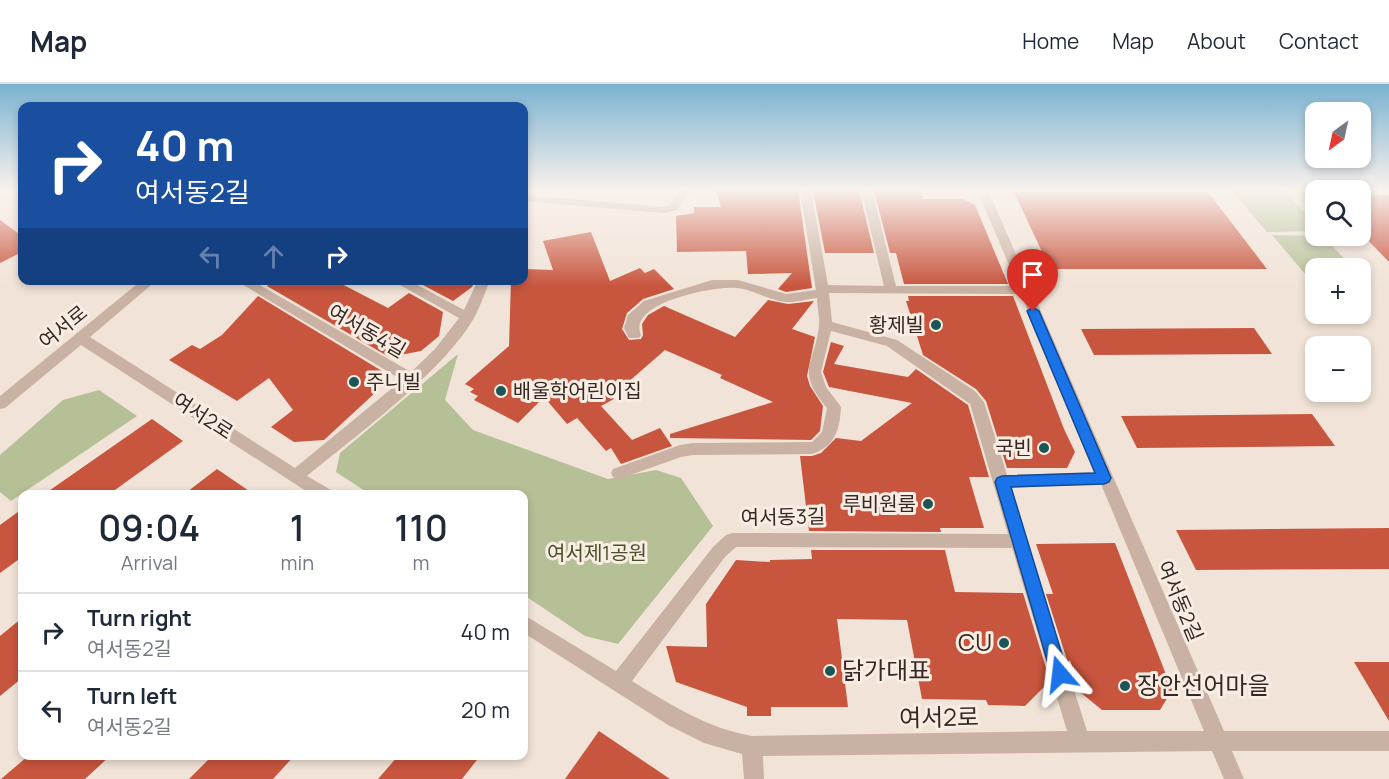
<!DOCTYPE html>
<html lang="en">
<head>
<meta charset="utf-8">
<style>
  :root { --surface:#fff; --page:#f6f6f7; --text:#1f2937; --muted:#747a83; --line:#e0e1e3 }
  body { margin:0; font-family:Manrope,"Noto Sans KR",sans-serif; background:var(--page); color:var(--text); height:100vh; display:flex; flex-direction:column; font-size:22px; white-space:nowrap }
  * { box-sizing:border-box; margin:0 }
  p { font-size:20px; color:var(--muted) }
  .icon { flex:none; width:33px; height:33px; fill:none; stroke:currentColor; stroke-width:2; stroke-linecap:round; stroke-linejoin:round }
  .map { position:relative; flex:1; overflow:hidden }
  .drawer { position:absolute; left:18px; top:406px; width:510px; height:270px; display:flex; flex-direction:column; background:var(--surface); border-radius:12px; box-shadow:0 3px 9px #0003 }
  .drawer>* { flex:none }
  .top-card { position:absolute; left:18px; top:18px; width:510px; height:183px; border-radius:12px; box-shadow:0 3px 9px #0003; background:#1a4fa0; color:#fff; overflow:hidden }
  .needle { width:39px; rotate:213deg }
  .controls { position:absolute; left:1305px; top:18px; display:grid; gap:12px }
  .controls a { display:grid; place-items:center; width:66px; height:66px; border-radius:12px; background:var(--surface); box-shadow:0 3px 9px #0003; font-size:30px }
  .pin { position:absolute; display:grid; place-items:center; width:51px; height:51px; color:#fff; margin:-62px -26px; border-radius:50% 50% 50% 0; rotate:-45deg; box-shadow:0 0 6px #0007 }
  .pin .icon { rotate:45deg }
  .me { position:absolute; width:66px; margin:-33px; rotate:343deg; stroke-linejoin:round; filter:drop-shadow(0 0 4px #0008) }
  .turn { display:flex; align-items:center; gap:21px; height:126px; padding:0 18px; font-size:27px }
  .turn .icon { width:78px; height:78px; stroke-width:2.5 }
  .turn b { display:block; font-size:42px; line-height:51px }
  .lanes { display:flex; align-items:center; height:57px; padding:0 18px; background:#0003; justify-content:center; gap:30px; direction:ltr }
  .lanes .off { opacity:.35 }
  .eta { display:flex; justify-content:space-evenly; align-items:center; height:102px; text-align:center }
  .eta b { font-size:36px; font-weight:600; line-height:42px }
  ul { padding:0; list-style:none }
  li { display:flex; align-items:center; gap:18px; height:78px; padding:0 18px; border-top:2px solid var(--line) }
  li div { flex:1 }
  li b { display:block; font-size:22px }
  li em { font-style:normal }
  header { display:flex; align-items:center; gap:36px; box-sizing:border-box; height:84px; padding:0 30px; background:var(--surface); border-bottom:2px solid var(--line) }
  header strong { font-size:28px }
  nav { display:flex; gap:33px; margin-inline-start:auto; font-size:21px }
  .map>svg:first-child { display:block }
  .green { fill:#b5c097 }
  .building { fill:#c8553e }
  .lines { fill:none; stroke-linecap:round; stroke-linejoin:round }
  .minor { fill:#c9b2a3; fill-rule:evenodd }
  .route { fill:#1a73e8; stroke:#114b97; stroke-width:1.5 }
  .poi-dot { fill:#1b5555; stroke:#f9ede3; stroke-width:2 }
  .labels { text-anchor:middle; stroke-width:6; stroke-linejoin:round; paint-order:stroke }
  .poi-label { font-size:20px; fill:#342925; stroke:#f9ede3; text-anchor:end }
  .street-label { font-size:20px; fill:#342925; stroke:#f9ede3 }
  .park-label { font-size:20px; fill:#465229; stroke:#f9ede3 }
  .near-poi-label { font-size:24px; fill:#342925; stroke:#f9ede3; text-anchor:start }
  .near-street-label { font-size:24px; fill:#342925; stroke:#f9ede3 }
</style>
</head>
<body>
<header>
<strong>Map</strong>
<nav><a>Home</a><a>Map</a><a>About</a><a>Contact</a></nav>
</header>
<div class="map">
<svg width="1389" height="695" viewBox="0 0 1389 695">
  <rect width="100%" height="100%" fill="#f1e3d7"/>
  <!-- green -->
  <g class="green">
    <polygon points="1231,106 1284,106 1315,140 1315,147 1267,148"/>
    <polygon points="1272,151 1323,152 1353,184 1316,184 1315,198 1312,198"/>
    <polygon points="458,270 445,316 473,346 608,395 656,386 681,394 713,442 618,560 585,552 524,511 524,411 371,411 336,388 340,369"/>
    <polygon points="99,306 137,332 11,417 0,408 0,371 63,316"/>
  </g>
  <!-- building -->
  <g class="building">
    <polygon points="716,106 798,106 812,204 786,208 778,205 792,189 748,190 746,167 677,168 676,132 694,129 694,123 721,123"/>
    <polygon points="813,106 859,106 874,169 825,169"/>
    <polygon points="874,106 920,106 923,115 963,115 975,121 1008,200 904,200 896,169 890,169"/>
    <polygon points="1014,108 1208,108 1267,185 1050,185"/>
    <polygon points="1360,111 1389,111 1389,178 1360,148"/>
    <polygon points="0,136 22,152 22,168 0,179"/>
    <polygon points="591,148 610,197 640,184 645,189 654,185 674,205 643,215 627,229 622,245 629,256 641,255 643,251 642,240 648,231 664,222 735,253 768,216 788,220 814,217 792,245 815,253 807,292 810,302 823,322 820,347 811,356 670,354 670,350 773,318 720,294 722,291 665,266 611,313 614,315 601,322 632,356 660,344 672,362 621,380 611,364 606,367 577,334 567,340 544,313 518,339 474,316 478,312 470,308 474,305 465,300 509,262 511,196 524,196 524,185 553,186 543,157"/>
    <polygon points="272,196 334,196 388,224 409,209 443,228 439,252 421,267 389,273 267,202"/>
    <polygon points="426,196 475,196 472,203 453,217 421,200"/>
    <polygon points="258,212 382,287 376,308 324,356 294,358 271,343 293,326 269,294 237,317 169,276 192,261 200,265 222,251"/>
    <polygon points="908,212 1013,212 1064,345 1075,368 1067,384 1007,384 986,317 976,305 923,271 906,217 909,217"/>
    <polygon points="1254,244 1272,270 1094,271 1081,245"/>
    <polygon points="831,258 844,262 834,280 908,293 916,285 968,321 989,393 969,393 984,444 940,444 941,448 809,447 800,372 812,372 821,369 836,354 861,357 912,319 829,303 823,288"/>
    <polygon points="1312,330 1335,362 1137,364 1121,332"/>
    <polygon points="152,335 183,357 108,411 43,411"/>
    <polygon points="217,385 255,411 183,411"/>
    <polygon points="22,425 22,473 0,489 0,441"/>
    <polygon points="1389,444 1389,485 1196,486 1176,446"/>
    <polygon points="1115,459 1172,606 1160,626 1102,626 1080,608 1070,576 1068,579 1046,510 1053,510 1036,460"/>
    <polygon points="811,466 945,466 955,508 1023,509 1050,597 1025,622 988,621 986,616 922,615 907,536 837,535 848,623 771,623 771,632 747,632 747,623 676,598 666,562 707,563 706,520 736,476 770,478 770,476 812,475"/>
    <polygon points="22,534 22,594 0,612 0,552"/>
    <polygon points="1354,578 1389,578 1389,637"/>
    <polygon points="599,647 670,695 565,695"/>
    <polygon points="28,672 110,672 85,695 1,695"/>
    <polygon points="212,672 294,672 273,695 189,695"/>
    <polygon points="398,672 480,672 462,695 378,695"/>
  </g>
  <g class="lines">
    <!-- minor -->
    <g class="minor">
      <polygon points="680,106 691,106 677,126 664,129 524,117 524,111 664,123 669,121"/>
      <path d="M800,106h11l17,95 56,1 -23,-96h11l24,96h122l-41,-96h11l236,541h165v20h-157l12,28h-20l-12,-28 -449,5 1,23h-20l-2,-25 -38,-11 -36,-18 -144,-92v-18l92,56 97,-124 13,-12 6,-2 276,1 -38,-130 -83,-58 -56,-15 -10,41 5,15 15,20c-1,22 -6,40 -29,47l-119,1 -12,2 -62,22 -6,-2 -2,-4 2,-4 67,-24 13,-2 119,-1 10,-10 5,-24c-32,-39 -13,-41 -8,-82 1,-9 -2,-19 -2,-28 -10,1 -23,5 -32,4 -17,-2 -33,-13 -49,-14 -23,-2 -109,15 -95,47l-2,3h-10l-5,-10 4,-13 16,-14 68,-21h26l48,14 30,-4zM829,209l192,1 74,178 -88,3 -23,-73 -9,-11 -78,-51 -65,-18zM1101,400l103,247h-117l-77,-243zM736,463l276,1 55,183 -315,5c-45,-8 -81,-31 -120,-55l93,-124z"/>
      <path d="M142,196h15l-67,57 205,131 107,-88 -167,-100h16l160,92 24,-23 24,-31 -68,-38h17l56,30 14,-30h12c-5,13 -10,27 -16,38 -31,54 -117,117 -167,158l24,14 2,5h-21l-231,-150 -76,63 -5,1v-13z"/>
    </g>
  </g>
  <!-- sky -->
  <linearGradient id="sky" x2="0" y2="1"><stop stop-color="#7ab2d0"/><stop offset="0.52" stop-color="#f9f2ed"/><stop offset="1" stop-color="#f9f2ed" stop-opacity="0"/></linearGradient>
  <rect width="1389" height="203" fill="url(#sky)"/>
  <!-- route -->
  <polygon class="route" points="1033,223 1039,227 1111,394 1109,398 1104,400 1011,403 1068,590 1066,596 1060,598 1054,596 1051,590 995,398 997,394 1002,392 1095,389 1027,227"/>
  <!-- markers -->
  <g class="poi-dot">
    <circle cx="936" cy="241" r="6"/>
    <circle cx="354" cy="298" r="6"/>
    <circle cx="501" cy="307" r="6"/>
    <circle cx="1044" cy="364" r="6"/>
    <circle cx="928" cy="420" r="6"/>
    <circle cx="1004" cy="559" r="6"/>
    <circle cx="830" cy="587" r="6"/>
    <circle cx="1125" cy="602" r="6"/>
  </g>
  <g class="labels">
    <!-- poi labels -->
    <g class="poi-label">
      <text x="924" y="248">황제빌</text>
      <text x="366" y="305" text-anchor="start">주니빌</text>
      <text x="513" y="314" text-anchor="start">배울학어린이집</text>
      <text x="1032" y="371">국빈</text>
      <text x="916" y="427">루비원룸</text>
    </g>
    <!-- street labels -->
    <g class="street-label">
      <text transform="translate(63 243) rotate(-39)" y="7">여서로</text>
      <text transform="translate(367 247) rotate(30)" y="7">여서동4길</text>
      <text transform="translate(203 332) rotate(33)" y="7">여서2로</text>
      <text transform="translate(783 433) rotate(-1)" y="7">여서동3길</text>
      <text transform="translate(1180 517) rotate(67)" y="7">여서동2길</text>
    </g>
    <!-- park labels -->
    <g class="park-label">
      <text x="597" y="476">여서제1공원</text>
    </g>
    <!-- near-poi labels -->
    <g class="near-poi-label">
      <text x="992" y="567" text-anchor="end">CU</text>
      <text x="842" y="595">닭가대표</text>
      <text x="1137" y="610">장안선어마을</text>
    </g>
    <!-- near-street labels -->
    <g class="near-street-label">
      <text transform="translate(939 634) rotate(-1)" y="8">여서2로</text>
    </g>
  </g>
</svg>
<div class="controls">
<a><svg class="needle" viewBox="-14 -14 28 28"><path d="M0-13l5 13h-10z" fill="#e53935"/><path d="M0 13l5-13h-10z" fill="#747a83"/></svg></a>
<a><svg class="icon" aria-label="search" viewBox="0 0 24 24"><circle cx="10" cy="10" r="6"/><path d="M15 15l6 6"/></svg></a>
<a>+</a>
<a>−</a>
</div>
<div class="pin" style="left:1033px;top:227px;background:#d93025"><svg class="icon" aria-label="arrive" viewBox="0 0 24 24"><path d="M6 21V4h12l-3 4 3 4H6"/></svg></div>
<svg class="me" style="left:1060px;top:590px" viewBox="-20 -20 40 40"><path d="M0-17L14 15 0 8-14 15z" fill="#1a73e8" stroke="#fff" stroke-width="4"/></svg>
<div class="top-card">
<div class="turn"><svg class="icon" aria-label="right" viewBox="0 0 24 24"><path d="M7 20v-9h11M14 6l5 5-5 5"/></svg><div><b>40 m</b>여서동2길</div></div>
<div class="lanes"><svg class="icon off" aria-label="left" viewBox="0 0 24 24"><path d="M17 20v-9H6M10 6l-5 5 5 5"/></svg><svg class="icon off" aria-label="ahead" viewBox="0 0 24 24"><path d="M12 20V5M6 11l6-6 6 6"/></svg><svg class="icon" aria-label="right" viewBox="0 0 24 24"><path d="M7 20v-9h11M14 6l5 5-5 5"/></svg></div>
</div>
<section class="drawer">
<div class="eta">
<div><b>09:04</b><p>Arrival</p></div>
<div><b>1</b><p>min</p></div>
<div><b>110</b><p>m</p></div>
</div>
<ul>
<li><svg class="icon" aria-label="right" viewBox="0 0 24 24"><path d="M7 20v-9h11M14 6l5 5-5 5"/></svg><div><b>Turn right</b><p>여서동2길</p></div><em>40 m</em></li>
<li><svg class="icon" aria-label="left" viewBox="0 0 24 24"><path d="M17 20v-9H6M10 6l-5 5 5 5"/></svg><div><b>Turn left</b><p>여서동2길</p></div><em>20 m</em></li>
</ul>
</section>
</div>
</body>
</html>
